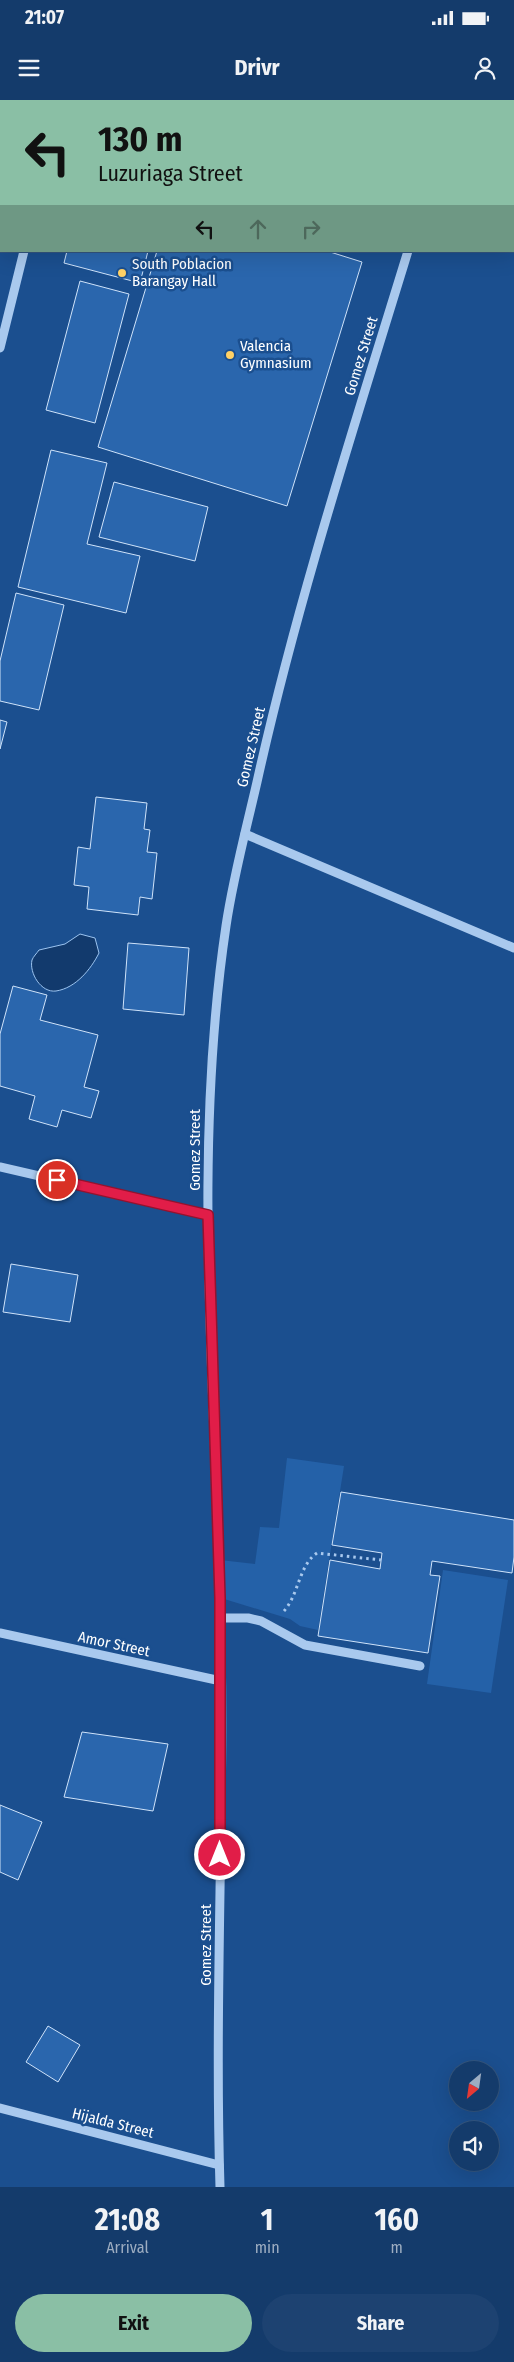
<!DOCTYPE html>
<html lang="en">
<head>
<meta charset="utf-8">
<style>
  :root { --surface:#143b6b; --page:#1d4271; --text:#f1f3f6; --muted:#9dadc1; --line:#33557e; --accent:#8abfa5 }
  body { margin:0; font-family:"Fira Sans Condensed",sans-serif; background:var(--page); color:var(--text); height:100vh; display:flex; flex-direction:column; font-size:19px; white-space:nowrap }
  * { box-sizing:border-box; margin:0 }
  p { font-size:16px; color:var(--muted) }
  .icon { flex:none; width:28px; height:28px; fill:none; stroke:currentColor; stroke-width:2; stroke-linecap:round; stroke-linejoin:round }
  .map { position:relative; height:2087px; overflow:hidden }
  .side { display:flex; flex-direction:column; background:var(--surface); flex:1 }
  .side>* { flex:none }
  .banner { position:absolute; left:0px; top:0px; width:515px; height:152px; box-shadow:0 5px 20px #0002,0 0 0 1px var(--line); background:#8abfa5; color:#111; overflow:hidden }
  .needle { width:32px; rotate:209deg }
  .controls { position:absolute; left:449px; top:1961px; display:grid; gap:10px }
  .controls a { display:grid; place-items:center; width:50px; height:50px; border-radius:50%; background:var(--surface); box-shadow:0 5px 20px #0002,0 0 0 1px var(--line); font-size:25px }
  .pin { position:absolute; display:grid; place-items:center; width:42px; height:42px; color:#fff; margin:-21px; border:2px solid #fff; border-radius:50%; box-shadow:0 1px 5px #0007 }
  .me { position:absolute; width:55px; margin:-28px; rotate:0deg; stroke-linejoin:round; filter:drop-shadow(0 0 4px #0008) }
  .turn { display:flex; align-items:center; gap:18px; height:105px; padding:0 15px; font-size:22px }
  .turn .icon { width:65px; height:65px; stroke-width:2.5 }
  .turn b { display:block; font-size:35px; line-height:42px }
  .lanes { display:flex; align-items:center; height:48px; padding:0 15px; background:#0003; justify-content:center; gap:25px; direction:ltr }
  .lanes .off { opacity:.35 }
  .eta { display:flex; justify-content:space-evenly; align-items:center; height:85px; text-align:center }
  .eta b { font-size:30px; font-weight:700; line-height:35px }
  .cta { display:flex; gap:10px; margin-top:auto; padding:10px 15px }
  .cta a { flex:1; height:58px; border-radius:30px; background:var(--accent); color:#111; font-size:20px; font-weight:700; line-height:58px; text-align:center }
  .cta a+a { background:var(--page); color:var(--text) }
  .status { display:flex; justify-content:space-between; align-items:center; height:35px; padding:0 25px; background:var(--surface); direction:ltr }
  .status svg { height:14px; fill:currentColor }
  header { display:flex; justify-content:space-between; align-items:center; height:65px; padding:0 15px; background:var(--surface); font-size:22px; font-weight:700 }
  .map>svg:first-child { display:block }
  .green { fill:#2461a8 }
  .water { fill:#123a6d; stroke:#9cc4f0 }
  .building { fill:#2a66ad; stroke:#cfe3fa }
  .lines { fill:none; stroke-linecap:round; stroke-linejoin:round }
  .path { stroke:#a9c9ee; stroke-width:3; stroke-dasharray:2.5 4; stroke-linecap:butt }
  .minor { stroke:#a9c9ee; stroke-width:9 }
  .route-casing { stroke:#92132f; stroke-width:12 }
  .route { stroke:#e11d48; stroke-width:9 }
  .poi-dot { fill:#ffd166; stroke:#1b4f8f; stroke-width:2 }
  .labels { text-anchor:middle; stroke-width:5; stroke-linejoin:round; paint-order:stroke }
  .poi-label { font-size:15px; fill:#fff; stroke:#1b4f8f; text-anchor:start }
  .street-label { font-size:15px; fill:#fff; stroke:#1b4f8f }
</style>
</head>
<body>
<div class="status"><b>21:07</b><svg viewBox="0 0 49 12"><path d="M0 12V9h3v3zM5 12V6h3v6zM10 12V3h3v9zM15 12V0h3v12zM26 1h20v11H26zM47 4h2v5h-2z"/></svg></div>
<header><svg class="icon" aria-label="menu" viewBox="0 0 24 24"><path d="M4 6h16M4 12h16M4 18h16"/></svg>Drivr<svg class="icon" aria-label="person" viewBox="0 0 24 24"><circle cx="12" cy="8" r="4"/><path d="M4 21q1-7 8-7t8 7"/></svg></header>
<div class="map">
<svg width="514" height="2087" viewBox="0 0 514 2087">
  <rect width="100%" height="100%" fill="#1b4f8f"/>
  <!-- green -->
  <g class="green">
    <polygon points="287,1358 344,1366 318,1530 300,1526 290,1519 221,1498 220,1460 255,1464 260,1427 279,1428"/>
    <polygon points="443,1470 508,1480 491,1593 427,1584"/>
  </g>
  <!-- water -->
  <path class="water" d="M80,834l15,4 4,15c-8,16 -23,35 -43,38 -15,2 -27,-18 -24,-31 1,-3 5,-7 7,-10l26,-6z"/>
  <!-- building -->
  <g class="building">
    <polygon points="67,151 148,151 140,183 64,163"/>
    <polygon points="157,151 327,151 362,162 287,406 98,347"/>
    <polygon points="80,181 129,194 95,323 46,310"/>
    <polygon points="51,350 107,363 87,444 140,456 126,513 18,487"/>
    <polygon points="114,382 208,407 195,461 99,437"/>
    <polygon points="16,493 64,505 39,610 0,601 0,561"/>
    <polygon points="0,620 7,622 0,649"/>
    <polygon points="96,697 147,703 144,729 150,730 147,752 157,753 152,799 140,797 138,815 87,809 89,787 74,785 78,747 90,749"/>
    <polygon points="128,843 189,848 184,915 123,909"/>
    <polygon points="13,886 47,895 40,920 98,935 84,987 99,991 91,1018 62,1010 57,1027 29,1019 35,996 0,986 0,934"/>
    <polygon points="11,1164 78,1175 70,1222 3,1212"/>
    <polygon points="341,1392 514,1420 514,1457 512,1473 432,1461 430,1475 440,1476 428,1553 318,1536 330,1460 380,1469 382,1453 332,1445"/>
    <polygon points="82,1632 168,1644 153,1711 64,1697"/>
    <polygon points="0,1705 42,1722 18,1780 0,1772"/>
    <polygon points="48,1926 80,1945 58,1982 26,1962"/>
  </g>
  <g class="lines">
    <!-- path -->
    <path class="path" d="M284,1511c15,-17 15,-46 33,-58l64,7"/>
    <!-- minor -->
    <g class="minor">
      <polyline points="61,1 61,0"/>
      <polyline points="455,1 455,0"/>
      <polyline points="0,17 1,17"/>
      <polyline points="0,248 24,151"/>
      <polyline points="245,734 514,848"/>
      <polyline points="0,1067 208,1115"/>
      <polyline points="221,1518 248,1518 261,1521 305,1545 420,1566"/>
      <polyline points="0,1533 221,1581"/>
      <polyline points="0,2008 219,2065"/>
      <path d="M220,2087c-6,-197 6,-394 0,-591 -6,-222 -27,-450 6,-670 7,-48 20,-96 31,-144 40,-180 97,-355 151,-531"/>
    </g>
  </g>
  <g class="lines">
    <defs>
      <polyline id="route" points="57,1080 208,1115 220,1498 220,1755"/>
    </defs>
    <!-- route casing -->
    <use href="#route" class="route-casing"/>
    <!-- route -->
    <use href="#route" class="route"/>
  </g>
  <!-- markers -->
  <g class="poi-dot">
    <circle cx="122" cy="173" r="5"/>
    <circle cx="230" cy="255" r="5"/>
  </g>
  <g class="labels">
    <!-- poi labels -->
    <g class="poi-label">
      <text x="132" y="169">South Poblacion<tspan x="132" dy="17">Barangay Hall</tspan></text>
      <text x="240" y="251">Valencia<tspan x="240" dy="17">Gymnasium</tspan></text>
    </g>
    <!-- street labels -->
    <g class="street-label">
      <text transform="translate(361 256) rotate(-73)" y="5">Gomez Street</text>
      <text transform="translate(251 647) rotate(-77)" y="5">Gomez Street</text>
      <text transform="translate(195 1050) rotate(-90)" y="5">Gomez Street</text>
      <text transform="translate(114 1544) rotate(12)" y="5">Amor Street</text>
      <text transform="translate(206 1845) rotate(-90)" y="5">Gomez Street</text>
      <text transform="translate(113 2023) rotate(14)" y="5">Hijalda Street</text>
    </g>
  </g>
</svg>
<div class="controls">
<a><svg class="needle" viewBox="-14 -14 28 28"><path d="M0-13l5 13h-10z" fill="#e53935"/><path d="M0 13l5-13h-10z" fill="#9dadc1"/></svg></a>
<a><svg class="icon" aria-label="sound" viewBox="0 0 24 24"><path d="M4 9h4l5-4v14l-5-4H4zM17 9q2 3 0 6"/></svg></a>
</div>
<div class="pin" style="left:57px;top:1080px;background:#d93025"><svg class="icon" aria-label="arrive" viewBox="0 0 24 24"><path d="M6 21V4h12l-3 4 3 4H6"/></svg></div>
<svg class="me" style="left:220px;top:1755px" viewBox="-20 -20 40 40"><circle r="17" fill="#e11d48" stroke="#fff" stroke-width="3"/><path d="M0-11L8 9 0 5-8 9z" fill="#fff"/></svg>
<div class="banner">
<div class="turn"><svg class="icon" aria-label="left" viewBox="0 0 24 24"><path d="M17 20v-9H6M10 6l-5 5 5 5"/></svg><div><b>130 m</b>Luzuriaga Street</div></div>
<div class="lanes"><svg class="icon" aria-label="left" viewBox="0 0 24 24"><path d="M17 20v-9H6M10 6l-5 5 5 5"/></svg><svg class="icon off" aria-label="ahead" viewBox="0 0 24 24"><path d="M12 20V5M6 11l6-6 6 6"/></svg><svg class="icon off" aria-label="right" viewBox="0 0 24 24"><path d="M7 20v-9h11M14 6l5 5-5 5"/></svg></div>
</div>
</div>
<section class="side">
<div class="eta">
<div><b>21:08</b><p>Arrival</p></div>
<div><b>1</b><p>min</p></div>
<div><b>160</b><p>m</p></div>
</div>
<div class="cta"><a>Exit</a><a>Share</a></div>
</section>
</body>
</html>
